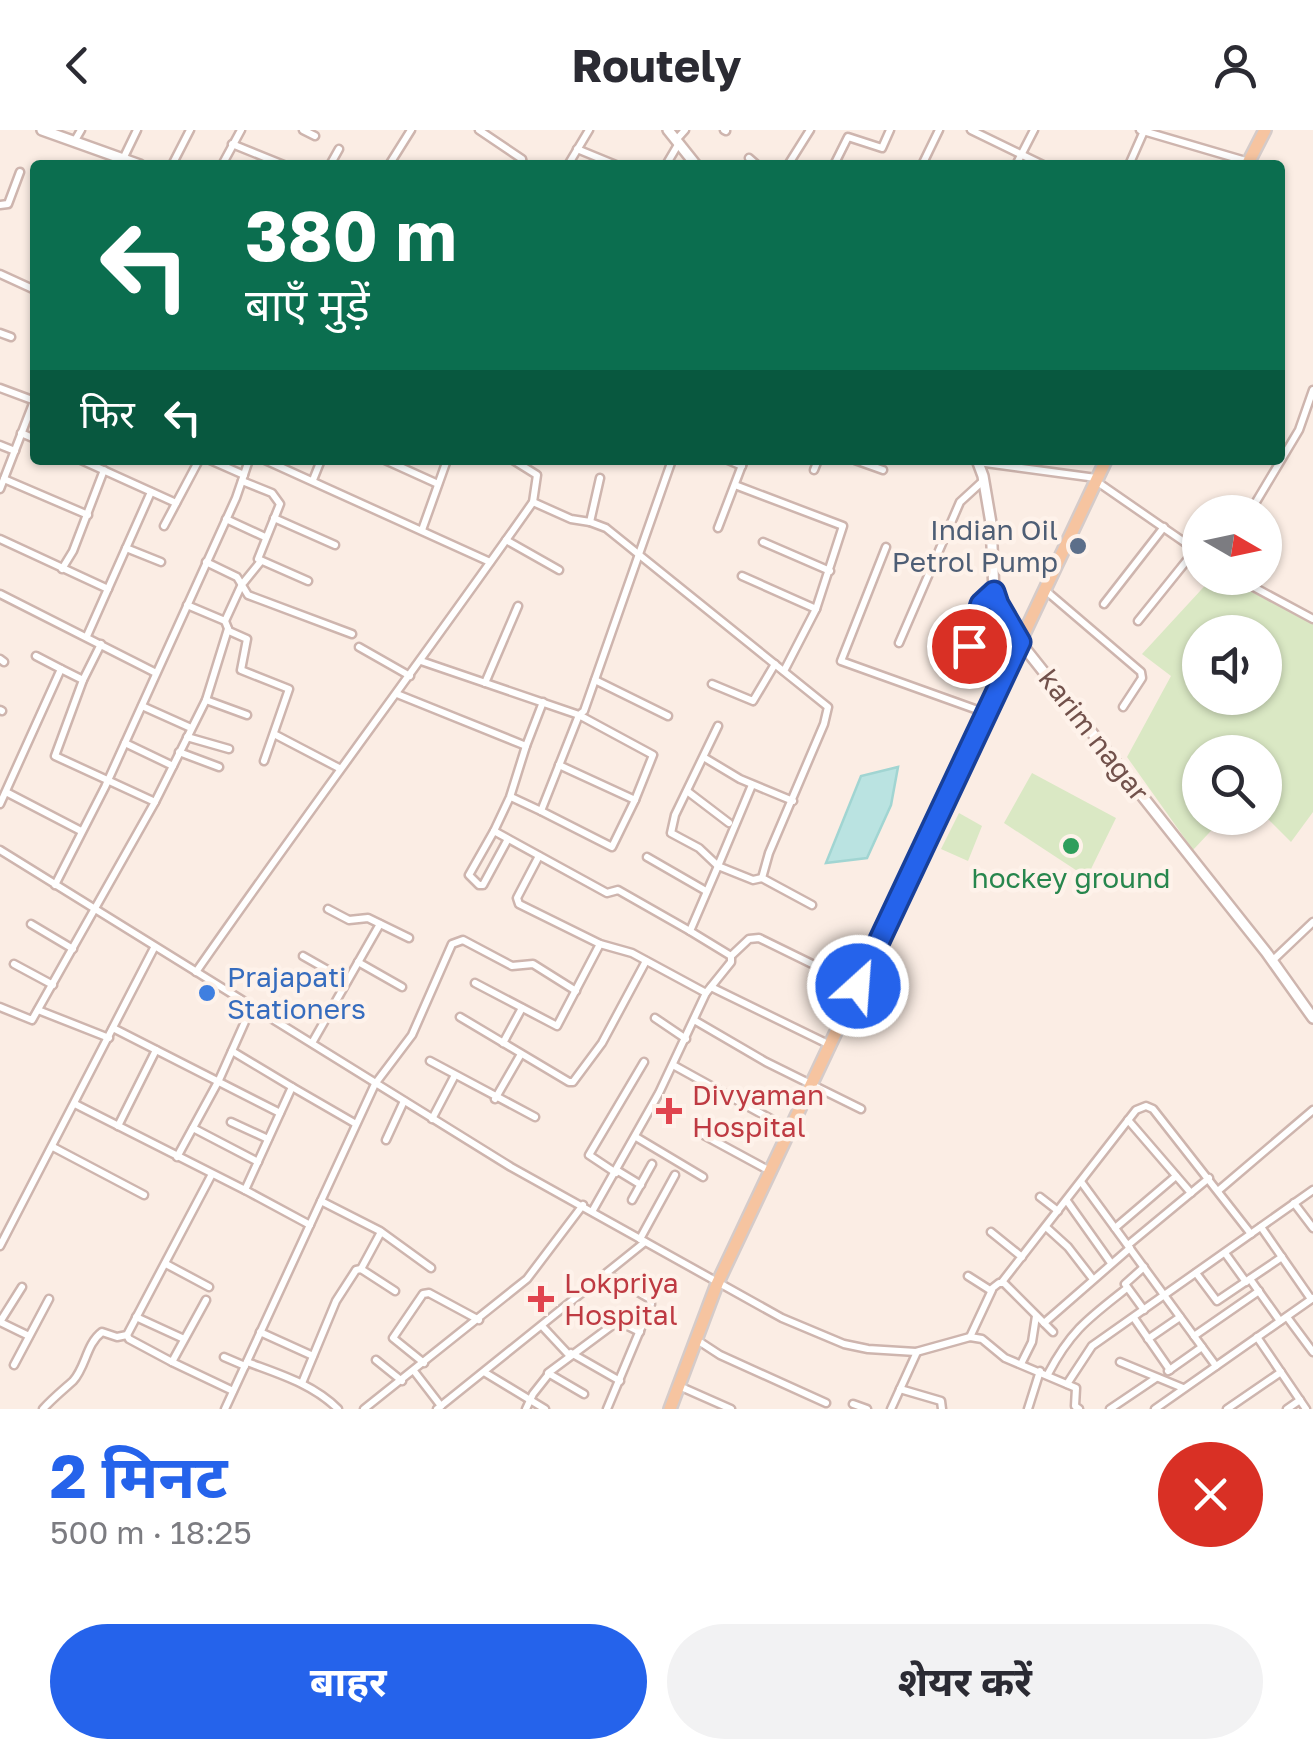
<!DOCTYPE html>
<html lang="hi">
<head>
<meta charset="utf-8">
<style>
  :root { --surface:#fff; --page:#f2f2f3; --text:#2b2b33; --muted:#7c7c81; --accent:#2563eb }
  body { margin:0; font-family:"Golos Text","Noto Sans Devanagari",sans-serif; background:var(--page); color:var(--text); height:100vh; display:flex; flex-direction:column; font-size:38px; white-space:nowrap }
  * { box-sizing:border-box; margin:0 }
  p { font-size:32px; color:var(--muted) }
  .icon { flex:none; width:55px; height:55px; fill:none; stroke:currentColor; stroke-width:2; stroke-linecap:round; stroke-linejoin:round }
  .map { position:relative; height:1279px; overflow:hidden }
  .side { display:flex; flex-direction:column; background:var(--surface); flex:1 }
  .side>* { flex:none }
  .banner { position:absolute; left:30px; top:30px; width:1255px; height:305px; border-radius:10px; box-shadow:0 2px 8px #0004; background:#0b6e4f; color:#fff; overflow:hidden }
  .needle { width:65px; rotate:99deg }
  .buttons { position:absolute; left:1182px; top:365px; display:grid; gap:20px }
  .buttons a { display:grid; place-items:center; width:100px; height:100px; border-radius:50%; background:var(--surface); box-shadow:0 2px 8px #0004; font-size:50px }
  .pin { position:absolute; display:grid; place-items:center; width:85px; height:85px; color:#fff; margin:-42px; border:5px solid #fff; border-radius:50%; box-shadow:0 2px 10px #0007 }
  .me { position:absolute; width:110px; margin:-55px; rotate:26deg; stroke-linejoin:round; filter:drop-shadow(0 0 8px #0008) }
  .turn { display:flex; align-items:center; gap:35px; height:210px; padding:0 50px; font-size:45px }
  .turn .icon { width:130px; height:130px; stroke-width:2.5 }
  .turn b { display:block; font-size:70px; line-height:85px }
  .then { display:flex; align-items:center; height:95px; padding:0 50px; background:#0003; gap:20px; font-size:38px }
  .round { display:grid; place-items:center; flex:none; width:105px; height:105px; border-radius:52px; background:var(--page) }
  .head { display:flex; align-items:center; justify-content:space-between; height:170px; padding:0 50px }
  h1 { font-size:60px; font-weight:700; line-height:75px; color:var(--accent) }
  .action { display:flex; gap:20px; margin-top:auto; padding:20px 50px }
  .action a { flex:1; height:115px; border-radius:60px; background:var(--accent); color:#fff; font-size:40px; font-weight:700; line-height:115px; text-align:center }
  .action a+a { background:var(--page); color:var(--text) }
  header { display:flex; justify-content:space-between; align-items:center; height:130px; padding:0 50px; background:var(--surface); font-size:45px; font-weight:700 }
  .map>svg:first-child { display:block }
  .green { fill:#dae8c4; fill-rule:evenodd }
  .water { fill:#bae3e1; stroke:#a1d5d2; stroke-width:2.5 }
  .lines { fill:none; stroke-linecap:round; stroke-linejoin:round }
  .minor-casing { stroke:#ceb5ae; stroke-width:11 }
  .tertiary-casing { stroke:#ceb5ae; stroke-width:14 }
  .primary-casing { stroke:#d5cbc9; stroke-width:16 }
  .minor { stroke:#fff; stroke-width:6 }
  .tertiary { stroke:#fff; stroke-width:9 }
  .primary { stroke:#f6c4a0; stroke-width:11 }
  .route-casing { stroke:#184099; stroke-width:25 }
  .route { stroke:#2563eb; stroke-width:18 }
  .service-dot { fill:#5c6f8a; stroke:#fef2ea; stroke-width:4 }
  .leisure-dot { fill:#2e9e5b; stroke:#fef2ea; stroke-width:4 }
  .shop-dot { fill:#3f7fe0; stroke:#fef2ea; stroke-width:4 }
  .health-dot { fill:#e0444e; stroke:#fef2ea; stroke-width:4 }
  .labels { text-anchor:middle; stroke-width:9; stroke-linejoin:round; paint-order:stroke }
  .service-label { font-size:28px; fill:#4e5e75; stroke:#fef2ea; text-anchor:end }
  .street-label { font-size:28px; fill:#72514b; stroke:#fef2ea }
  .leisure-label { font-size:28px; fill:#27864d; stroke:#fef2ea }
  .shop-label { font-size:28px; fill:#366cbe; stroke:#fef2ea; text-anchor:start }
  .health-label { font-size:28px; fill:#be3a42; stroke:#fef2ea; text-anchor:start }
</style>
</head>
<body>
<header><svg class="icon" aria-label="back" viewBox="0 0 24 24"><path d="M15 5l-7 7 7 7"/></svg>Routely<svg class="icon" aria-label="person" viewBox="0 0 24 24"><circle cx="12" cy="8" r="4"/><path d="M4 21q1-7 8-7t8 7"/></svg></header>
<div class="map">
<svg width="1313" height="1279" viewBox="0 0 1313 1279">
  <rect width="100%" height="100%" fill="#fbede4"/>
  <!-- green -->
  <g class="green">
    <path d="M1212,448h12l89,45v189l-22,30 -26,-26v-64h-65v66h23l-30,32 -66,-93 44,-81 -29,-22zM1200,502h65v66h-65z"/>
    <polygon points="1032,643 1116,688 1091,739 1091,750 1004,693"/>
    <polygon points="959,683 982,696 968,731 941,719"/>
  </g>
  <!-- water -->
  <polygon class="water" points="898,637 891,675 867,728 826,733 861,646"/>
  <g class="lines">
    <defs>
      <g id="minor">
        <polyline points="303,0 315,6"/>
        <polyline points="479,0 522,29 523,35"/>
        <polyline points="724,0 726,1"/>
        <polyline points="971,0 1043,35"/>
        <polyline points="1140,0 1249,32"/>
        <polyline points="676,10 685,0"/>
        <polyline points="74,12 81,0"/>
        <polyline points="232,14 284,35"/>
        <polyline points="577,19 616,35"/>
        <polyline points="749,28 757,35"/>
        <polyline points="123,29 137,0"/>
        <polyline points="172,35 190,0"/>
        <polyline points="222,35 241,0"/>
        <polyline points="330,35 339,19"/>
        <polyline points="389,35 411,0"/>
        <polyline points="568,35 589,0"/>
        <polyline points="666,35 679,13"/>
        <polyline points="788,35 810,0"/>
        <polyline points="834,35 848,7 882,18 890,0"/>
        <polyline points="922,35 939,0"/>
        <polyline points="1016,35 1034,0"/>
        <polyline points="1129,35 1144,1"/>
        <polyline points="0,75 8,74 20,42"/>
        <polyline points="0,144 35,160"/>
        <polyline points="0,203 11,207"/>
        <polyline points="0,258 35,271"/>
        <polyline points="21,303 35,309"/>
        <polyline points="0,315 15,321"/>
        <polyline points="81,330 176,373"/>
        <polyline points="210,330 244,345"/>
        <polyline points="265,330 490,432"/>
        <polyline points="385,330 438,354"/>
        <polyline points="728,330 742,336"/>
        <polyline points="855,330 883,340"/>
        <polyline points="978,332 1096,348"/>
        <polyline points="814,340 818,330"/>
        <polyline points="600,348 590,392 606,398 828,577 824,594 769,723 762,748 812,775"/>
        <polyline points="4,349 88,385"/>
        <polyline points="313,350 321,330"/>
        <polyline points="242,351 272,363 280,374 258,429 308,451"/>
        <polyline points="1096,351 1200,423"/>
        <polyline points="735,355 843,396 816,479 784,541"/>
        <polyline points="0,359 34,271"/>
        <polyline points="533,372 571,389 590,392"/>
        <polyline points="1250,382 1299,300 1313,260"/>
        <polyline points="274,388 335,415"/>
        <polyline points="226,389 265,407"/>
        <polyline points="164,396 199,330"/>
        <polyline points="718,398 744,330"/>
        <polyline points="422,400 447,330"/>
        <polyline points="0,409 108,459"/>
        <polyline points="506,410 559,440"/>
        <polyline points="763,412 830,441"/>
        <polyline points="886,417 841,531 986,583"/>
        <polyline points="126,418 161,432"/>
        <polyline points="206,432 237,447 248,465 352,504"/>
        <polyline points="62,439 73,421 104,340"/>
        <polyline points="742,446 816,479"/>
        <polyline points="1237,448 1313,489"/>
        <polyline points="244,452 261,431"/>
        <polyline points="1045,460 1141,542 1142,548 1123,577"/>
        <polyline points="0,464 156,543"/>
        <polyline points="1104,474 1164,397"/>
        <polyline points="187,475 225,491 242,454"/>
        <polyline points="225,491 229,501 247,509 241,540 289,559 264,631"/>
        <polyline points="1138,491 1196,419"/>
        <polyline points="87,506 151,362"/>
        <polyline points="940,510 968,518 981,475 994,462"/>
        <polyline points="899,513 960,372 984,350"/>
        <polyline points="359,517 410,546"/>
        <polyline points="0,529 4,532"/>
        <polyline points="421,531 579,585 584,581 672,330"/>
        <polyline points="61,539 83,550 55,626 155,672"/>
        <polyline points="83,550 101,514"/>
        <polyline points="595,550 668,586"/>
        <polyline points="485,553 518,476"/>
        <polyline points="712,554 753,571 775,534"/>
        <polyline points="397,564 526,616 510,667 494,701 607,763 618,760 690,801"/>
        <polyline points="206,570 247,585"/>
        <polyline points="142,576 191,598"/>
        <polyline points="0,580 2,581"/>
        <polygon points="579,585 653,625 635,670 612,717 541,681"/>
        <polyline points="718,596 675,685 671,703 699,718 718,736 752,655"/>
        <polyline points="274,604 339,638"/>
        <polyline points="187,607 229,619"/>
        <polyline points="125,613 173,636"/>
        <polyline points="526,616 543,572"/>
        <polyline points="179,622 219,637"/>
        <polyline points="705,628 740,649 793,671"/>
        <polyline points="559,635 635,670"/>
        <polyline points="687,661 729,693"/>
        <polyline points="6,662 81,701"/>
        <polyline points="511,667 541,681"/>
        <polyline points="0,674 61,539 36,526"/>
        <polyline points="494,701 469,745 479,755 483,755 508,709"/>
        <polyline points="0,720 511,1037 782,1188 844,1214 868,1219 916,1222 970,1207 982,1209 1005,1228 1076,1258 1075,1276 1079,1279"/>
        <polyline points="539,726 517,768 519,774 600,814 632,823 706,863"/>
        <polyline points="647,727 706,761"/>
        <polyline points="55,755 105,657 236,368 249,330"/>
        <polyline points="328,779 349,790 368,788 409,808"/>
        <polyline points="31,794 73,819"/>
        <polyline points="303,826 347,851"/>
        <polyline points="731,826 749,809 759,808 857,856"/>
        <polyline points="1272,831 1313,792"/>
        <polyline points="358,832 402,857"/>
        <polyline points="14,834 53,855"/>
        <path d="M196,842c110,-158 226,-312 337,-470l4,-27 -24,-15"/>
        <polyline points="475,853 557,896 600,814"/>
        <polyline points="711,857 830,915"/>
        <polyline points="0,877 32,890 155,672 206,570 228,499"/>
        <polyline points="38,880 109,908"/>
        <polyline points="460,887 569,952 573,952 602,913 646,831"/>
        <polyline points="655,888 686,909"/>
        <polyline points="694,890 766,932 861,979"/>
        <polyline points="113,898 280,983"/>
        <polyline points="312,913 380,794"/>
        <polyline points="503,913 522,878"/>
        <polyline points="430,931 535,987"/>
        <polyline points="673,935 789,999"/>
        <polyline points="292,957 356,994"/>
        <polyline points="495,969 521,924"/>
        <polyline points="75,974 245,1060 292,957 232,921"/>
        <polyline points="432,989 454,947"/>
        <polyline points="1128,990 1191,1063"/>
        <polyline points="231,992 268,1009"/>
        <polyline points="118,996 156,920"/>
        <polyline points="193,998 258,1032"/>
        <polyline points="698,1002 770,1041"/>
        <polyline points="636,1007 703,1047"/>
        <polyline points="386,1010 404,971"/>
        <polyline points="53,1017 144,1065"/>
        <polyline points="177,1027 219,950 252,876"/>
        <polyline points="618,1041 641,1055"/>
        <polyline points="616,1043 589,1025 644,932"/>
        <polyline points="1082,1053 1216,1236"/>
        <polyline points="245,1060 310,1095"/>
        <polyline points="1219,1060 1313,980"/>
        <polyline points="1040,1067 1058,1081"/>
        <polyline points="632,1070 652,1034"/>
        <polyline points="321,1071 380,1101 431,1138"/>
        <polyline points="1067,1071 1111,1133"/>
        <polyline points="1294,1073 1313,1098"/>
        <polyline points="593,1080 659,963 706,863 731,832 731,826 690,801 718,736 753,750 762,748"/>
        <polyline points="1046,1097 1068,1117 1092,1148"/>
        <polyline points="1261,1097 1311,1169"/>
        <polyline points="1115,1098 1176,1046"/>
        <polyline points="991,1102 1022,1127"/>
        <polyline points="640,1109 675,1045"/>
        <polyline points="1128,1115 1209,1048"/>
        <polyline points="0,1116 154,818"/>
        <polyline points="1225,1123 1246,1152"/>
        <polyline points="166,1134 209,1157"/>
        <polyline points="1144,1137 1125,1154 1144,1180"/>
        <polyline points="361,1139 381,1102"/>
        <polyline points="1196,1143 1217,1171 1282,1127"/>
        <polyline points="968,1146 990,1160 999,1153 1004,1153 1053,1202"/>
        <polyline points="1250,1149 1280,1191"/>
        <polyline points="1002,1152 1136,980 1146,976 1153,979 1251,1104"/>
        <polyline points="206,1170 172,1232 233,1261"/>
        <polyline points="136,1187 184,1209"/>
        <polyline points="1287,1187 1313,1222"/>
        <polyline points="1134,1188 1170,1240"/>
        <polyline points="0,1192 22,1157"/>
        <polyline points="0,1192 29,1206"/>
        <polyline points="1044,1193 1130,1118"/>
        <polyline points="542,1196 569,1225"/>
        <polyline points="260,1202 313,1226"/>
        <polyline points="1194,1206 1259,1161"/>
        <polyline points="970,1207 992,1160"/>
        <polyline points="1257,1207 1306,1279"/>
        <polyline points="1148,1209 1180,1187"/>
        <polyline points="697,1210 720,1225 826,1273"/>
        <polyline points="571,1223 620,1251"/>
        <polyline points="224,1227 245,1236"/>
        <polyline points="376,1230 402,1251"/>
        <polyline points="172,1232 129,1209 127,1205 212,1044"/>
        <path d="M247,1232c32,12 66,22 91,47"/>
        <polyline points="1120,1232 1183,1258"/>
        <polyline points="424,1233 393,1208 423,1164 429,1163 479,1190"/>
        <polyline points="1021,1234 1032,1212 1036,1186"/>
        <polyline points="14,1235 49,1169"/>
        <polyline points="414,1241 441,1276"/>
        <polyline points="1168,1241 1202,1217"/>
        <polyline points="484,1242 545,1279"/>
        <path d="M1048,1244c23,-44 41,-56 79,-86"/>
        <polyline points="302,1253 336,1171 356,1140 361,1139 395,1161"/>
        <polyline points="1067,1254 1092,1216 1313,1060"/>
        <polyline points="679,1256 731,1279"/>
        <polyline points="900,1259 941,1271 942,1279"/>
        <polyline points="584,1264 548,1243 618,1191 640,1202"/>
        <polyline points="853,1274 867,1279"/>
        <path d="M43,1279c10,-11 20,-19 30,-28 13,-14 13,-37 29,-49l15,5 10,-2"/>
        <polyline points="225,1279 375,954 412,905 452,814 463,810 512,836 533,834 576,861"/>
        <polyline points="364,1279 527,1149 583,1075"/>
        <polyline points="437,1279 645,1112"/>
        <polyline points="526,1279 533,1264 548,1245"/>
        <polyline points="607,1279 651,1174 650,1169 607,1144"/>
        <polyline points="891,1279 917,1222"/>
        <polyline points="1028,1279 1040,1241"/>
        <polyline points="1110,1279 1156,1248"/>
        <polyline points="1155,1279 1313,1168"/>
        <polyline points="1227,1279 1281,1242"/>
        <polyline points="1287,1279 1300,1270"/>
      </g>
      <g id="tertiary">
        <polyline points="42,0 140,35"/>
        <polyline points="668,0 696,35"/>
        <polyline points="977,330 983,346 991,393 994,462 998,475 1020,512 1266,822 1313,888"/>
      </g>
      <g id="primary">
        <polyline points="1247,35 1265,0"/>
        <polyline points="670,1279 717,1154 1106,330"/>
      </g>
    </defs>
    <!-- minor casing -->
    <use href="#minor" class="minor-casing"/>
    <!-- tertiary casing -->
    <use href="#tertiary" class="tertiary-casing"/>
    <!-- primary casing -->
    <use href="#primary" class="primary-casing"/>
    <!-- minor -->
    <use href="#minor" class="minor"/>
    <!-- tertiary -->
    <use href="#tertiary" class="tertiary"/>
    <!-- primary -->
    <use href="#primary" class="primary"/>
  </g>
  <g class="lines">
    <defs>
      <polyline id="route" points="858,856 1020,512 998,474 994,462 981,474 969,516"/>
    </defs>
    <!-- route casing -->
    <use href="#route" class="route-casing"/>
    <!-- route -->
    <use href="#route" class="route"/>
  </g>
  <!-- markers -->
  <circle class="service-dot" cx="1078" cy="416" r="10"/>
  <circle class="leisure-dot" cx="1071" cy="716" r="10"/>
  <circle class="shop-dot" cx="207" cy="863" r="10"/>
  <g class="health-dot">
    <path d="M664 966h10v10h10v10h-10v10h-10v-10h-10v-10h10z"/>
    <path d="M536 1154h10v10h10v10h-10v10h-10v-10h-10v-10h10z"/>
  </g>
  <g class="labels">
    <!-- service labels -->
    <g class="service-label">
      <text x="1058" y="410">Indian Oil<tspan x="1058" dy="32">Petrol Pump</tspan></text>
    </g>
    <!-- street labels -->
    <g class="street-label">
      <text transform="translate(1094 605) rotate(52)" y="10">karim nagar</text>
    </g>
    <!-- leisure labels -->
    <g class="leisure-label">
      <text x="1071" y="758">hockey ground</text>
    </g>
    <!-- shop labels -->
    <g class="shop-label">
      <text x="227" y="857">Prajapati<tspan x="227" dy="32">Stationers</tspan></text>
    </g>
    <!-- health labels -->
    <g class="health-label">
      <text x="692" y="975">Divyaman<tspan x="692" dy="32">Hospital</tspan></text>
      <text x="564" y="1163">Lokpriya<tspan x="564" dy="32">Hospital</tspan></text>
    </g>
  </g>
</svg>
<div class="buttons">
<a><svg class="needle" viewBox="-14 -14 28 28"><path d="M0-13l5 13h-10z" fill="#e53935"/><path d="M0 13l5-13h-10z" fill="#7c7c81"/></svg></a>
<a><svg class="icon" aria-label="sound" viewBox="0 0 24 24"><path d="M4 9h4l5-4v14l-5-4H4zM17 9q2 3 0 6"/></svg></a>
<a><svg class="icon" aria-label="search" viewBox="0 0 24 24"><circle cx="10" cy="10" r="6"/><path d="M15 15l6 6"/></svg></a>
</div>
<div class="pin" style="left:969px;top:516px;background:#d93025"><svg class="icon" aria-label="arrive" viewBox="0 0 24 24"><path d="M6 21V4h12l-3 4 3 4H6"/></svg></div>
<svg class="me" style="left:858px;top:856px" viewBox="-20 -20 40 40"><circle r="17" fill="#2563eb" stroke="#fff" stroke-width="3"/><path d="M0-11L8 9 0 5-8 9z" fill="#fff"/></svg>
<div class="banner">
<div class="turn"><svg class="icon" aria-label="left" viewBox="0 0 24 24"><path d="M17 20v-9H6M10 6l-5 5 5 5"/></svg><div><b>380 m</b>बाएँ मुड़ें</div></div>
<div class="then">फिर<svg class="icon" aria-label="left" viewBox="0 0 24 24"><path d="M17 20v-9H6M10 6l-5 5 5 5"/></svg></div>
</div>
</div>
<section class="side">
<div class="head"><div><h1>2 मिनट</h1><p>500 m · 18:25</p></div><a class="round" style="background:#d93025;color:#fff"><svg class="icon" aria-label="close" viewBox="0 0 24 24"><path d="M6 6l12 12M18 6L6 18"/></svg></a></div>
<div class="action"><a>बाहर</a><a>शेयर करें</a></div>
</section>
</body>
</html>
